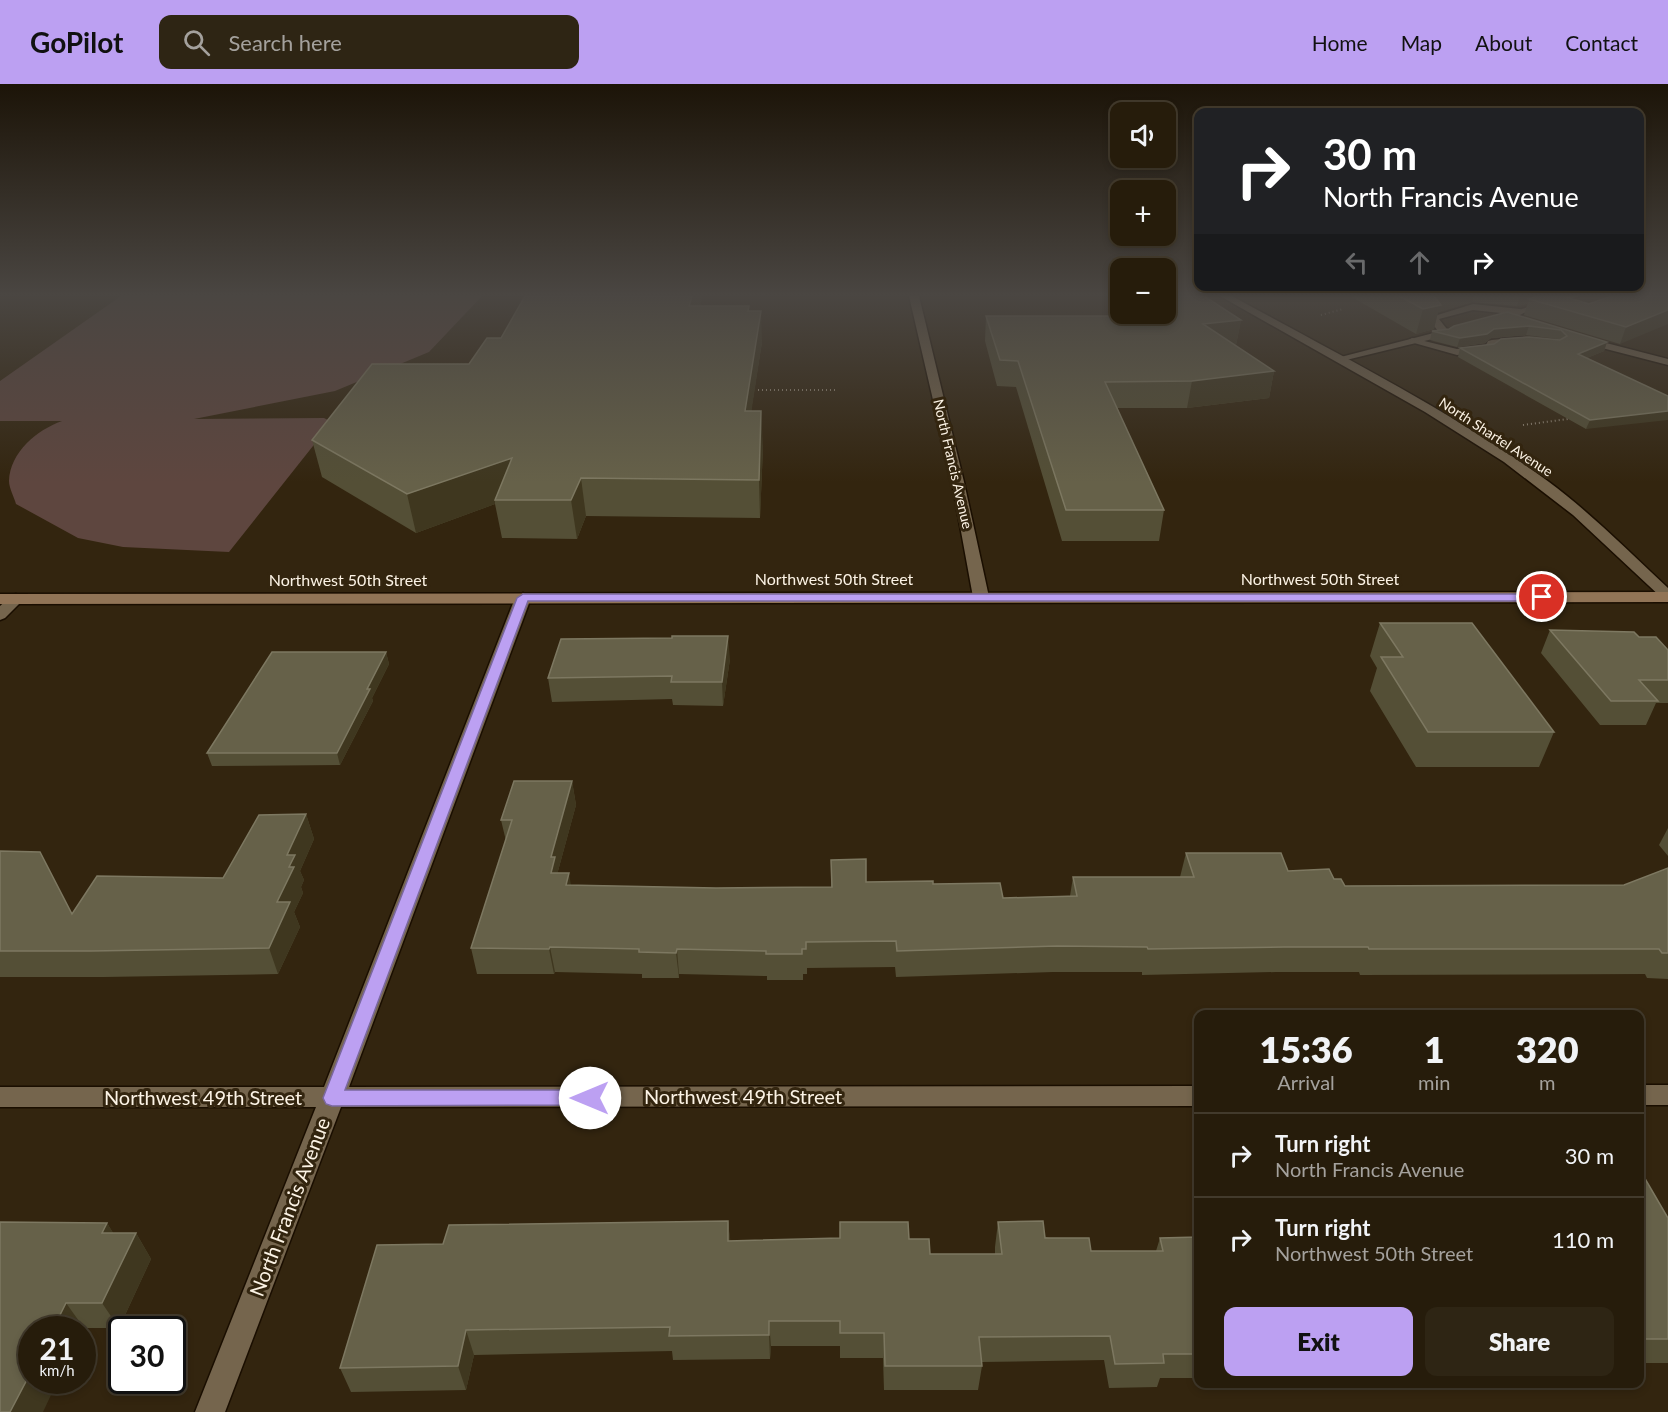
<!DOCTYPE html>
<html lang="en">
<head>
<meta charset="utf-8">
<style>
  :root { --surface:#261c0b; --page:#2e2514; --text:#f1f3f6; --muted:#a4a19d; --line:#423a2c; --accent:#bca0f2 }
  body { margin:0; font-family:Lato,sans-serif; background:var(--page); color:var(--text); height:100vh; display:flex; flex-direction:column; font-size:22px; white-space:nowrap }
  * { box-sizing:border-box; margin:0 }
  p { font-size:20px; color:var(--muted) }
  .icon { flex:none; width:33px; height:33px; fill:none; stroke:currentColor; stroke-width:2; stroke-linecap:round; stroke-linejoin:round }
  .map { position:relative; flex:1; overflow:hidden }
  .side { position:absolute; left:1194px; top:926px; width:450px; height:378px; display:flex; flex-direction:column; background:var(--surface); border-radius:12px; box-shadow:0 3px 9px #0003,0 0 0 2px var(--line) }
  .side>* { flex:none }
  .hud { position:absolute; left:1194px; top:24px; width:450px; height:183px; border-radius:12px; box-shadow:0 3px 9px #0003,0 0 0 2px var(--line); background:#202124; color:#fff; overflow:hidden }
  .tools { position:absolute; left:1110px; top:18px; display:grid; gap:12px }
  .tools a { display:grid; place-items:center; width:66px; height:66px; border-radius:12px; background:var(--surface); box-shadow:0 3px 9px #0003,0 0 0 2px var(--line); font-size:30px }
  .speed { position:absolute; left:18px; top:1232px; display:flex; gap:12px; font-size:30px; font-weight:700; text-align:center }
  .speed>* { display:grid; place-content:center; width:78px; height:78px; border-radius:50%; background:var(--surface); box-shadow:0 3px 9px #0003,0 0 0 2px var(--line); line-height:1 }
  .speed small { font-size:15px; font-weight:400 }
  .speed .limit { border:3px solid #111; border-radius:9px; background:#fff; color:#111 }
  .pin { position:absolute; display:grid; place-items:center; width:51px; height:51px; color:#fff; margin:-26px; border:3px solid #fff; border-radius:50%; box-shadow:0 2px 6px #0007 }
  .me { position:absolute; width:66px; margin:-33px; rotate:270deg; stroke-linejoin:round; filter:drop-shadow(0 0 4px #0008) }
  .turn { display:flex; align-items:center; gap:21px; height:126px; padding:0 30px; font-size:27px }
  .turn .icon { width:78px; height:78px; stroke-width:2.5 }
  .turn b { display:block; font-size:42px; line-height:51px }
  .lanes { display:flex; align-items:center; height:57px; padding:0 30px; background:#0003; justify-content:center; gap:30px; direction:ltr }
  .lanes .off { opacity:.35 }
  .eta { display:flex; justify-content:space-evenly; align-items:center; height:102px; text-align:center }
  .eta b { font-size:36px; font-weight:800; line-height:42px }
  .primary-button { display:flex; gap:12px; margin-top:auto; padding:12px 30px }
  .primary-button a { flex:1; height:69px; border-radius:12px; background:var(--accent); color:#111; font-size:24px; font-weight:800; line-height:69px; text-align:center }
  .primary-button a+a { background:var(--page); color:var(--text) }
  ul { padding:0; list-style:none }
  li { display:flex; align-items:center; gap:18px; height:84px; padding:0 30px; border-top:2px solid var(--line) }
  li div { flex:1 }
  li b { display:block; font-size:22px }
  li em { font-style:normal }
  header { display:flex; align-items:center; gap:36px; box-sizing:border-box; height:84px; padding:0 30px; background:var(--accent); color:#111 }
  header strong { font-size:28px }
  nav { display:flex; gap:33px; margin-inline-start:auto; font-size:21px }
  .search { width:420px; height:54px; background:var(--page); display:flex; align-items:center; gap:15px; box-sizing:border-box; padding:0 21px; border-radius:12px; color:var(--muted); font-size:22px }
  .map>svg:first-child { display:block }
  .green { fill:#5e463f }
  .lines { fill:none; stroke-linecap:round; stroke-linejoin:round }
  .service-casing { stroke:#1a0e00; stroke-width:3 }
  .minor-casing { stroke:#1a0e00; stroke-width:3 }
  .tertiary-casing { stroke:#1a0e00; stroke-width:3 }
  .secondary-casing { stroke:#1a0e00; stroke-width:3 }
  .path { stroke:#988c7a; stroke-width:2; stroke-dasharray:1 3; stroke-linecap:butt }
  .service { fill:#75654d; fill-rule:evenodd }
  .minor { fill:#75654d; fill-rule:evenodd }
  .tertiary { fill:#75654d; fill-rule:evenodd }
  .secondary { fill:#917456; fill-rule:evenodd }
  .wall { fill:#544f36 }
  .shaded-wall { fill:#3f371f }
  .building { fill:#666149; stroke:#7d7861; stroke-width:1.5 }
  .route { fill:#bca0f2; stroke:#7a689d; stroke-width:1.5 }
  .labels { text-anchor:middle; stroke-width:6; stroke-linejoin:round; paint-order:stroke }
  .far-street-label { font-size:14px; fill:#fcf3e5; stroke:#33250f }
  .street-label { font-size:16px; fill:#fcf3e5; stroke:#33250f }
  .near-street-label { font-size:20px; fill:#fcf3e5; stroke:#33250f }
</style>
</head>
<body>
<header>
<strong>GoPilot</strong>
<div class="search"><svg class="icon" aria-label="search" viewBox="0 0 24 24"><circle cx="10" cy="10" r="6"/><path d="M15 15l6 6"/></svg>Search here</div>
<nav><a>Home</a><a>Map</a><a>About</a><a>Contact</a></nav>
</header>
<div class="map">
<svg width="1668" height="1328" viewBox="0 0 1668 1328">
  <rect width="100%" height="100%" fill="#33250f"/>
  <!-- green -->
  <path class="green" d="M121,212h361l-53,56 -94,39 -141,28 130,-1 8,4 -103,130 -106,-5 -45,-9 -62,-34c-2,-7 -7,-16 -7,-23 1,-29 28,-51 53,-60h-62v-40z"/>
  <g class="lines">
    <defs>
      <g id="service">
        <polygon points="1473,220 1520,225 1525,228 1520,231 1473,226 1439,235 1450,249 1445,252 1441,251 1428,234"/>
        <polygon points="1521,253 1526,256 1525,258 1497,262 1495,266 1491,267 1457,271 1407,257 1412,254 1457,265 1486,261 1488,257 1492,256"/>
        <polygon points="16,510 24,515 5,534 0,536 0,522 11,512"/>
      </g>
      <g id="minor">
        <polygon points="909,212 919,212 964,398 989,513 981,518 973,513 952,398"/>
        <polygon points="1564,212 1580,212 1494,238 1486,236"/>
        <polygon points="1453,244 1457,245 1457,249 1338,278 1333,275"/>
        <polygon points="1583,253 1668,275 1668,281 1579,258 1578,256"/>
        <polygon points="523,509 531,514 349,1003 1198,1002 1198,1022 341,1023 225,1328 195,1328 316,1023 0,1023 0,1003 324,1003 515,514"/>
        <rect x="1640" y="1001" width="28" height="20"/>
      </g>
      <path id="tertiary" d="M1220,212h12c107,59 218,114 317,186 43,32 80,70 119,106v13l-5,-2 -90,-84 -69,-53 -79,-50z"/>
      <polygon id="secondary" points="1668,508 1668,518 0,520 0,510"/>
    </defs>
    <!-- service casing -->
    <use href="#service" class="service-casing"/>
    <!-- minor casing -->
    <use href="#minor" class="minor-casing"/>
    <!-- tertiary casing -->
    <use href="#tertiary" class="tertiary-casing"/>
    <!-- secondary casing -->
    <use href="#secondary" class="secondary-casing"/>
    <!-- path -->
    <g class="path">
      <polyline points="1321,231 1343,225"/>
      <polyline points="758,306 836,306"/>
      <polyline points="1523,341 1568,335"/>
    </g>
    <!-- service -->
    <use href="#service" class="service"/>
    <!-- minor -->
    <use href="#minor" class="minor"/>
    <!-- tertiary -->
    <use href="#tertiary" class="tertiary"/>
    <!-- secondary -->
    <use href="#secondary" class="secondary"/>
  </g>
  <!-- wall -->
  <g class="wall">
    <polygon points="525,212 702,212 700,222 750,227 762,258 751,327 763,363 760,434 586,432 577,455 502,454 495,420 416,449 322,393 312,356 469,280 501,254"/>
    <polygon points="1112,212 1120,212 1120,230 1166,230 1241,236 1236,261 1235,261 1274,287 1269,314 1187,324 1117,324 1164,426 1159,457 1062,457 1016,303 997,302 985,257 986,232 1110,232"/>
    <polygon points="1350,212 1529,212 1527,220 1517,222 1472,218 1438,228 1434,245 1416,250"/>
    <polygon points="1668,212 1620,260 1524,231 1529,215 1589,220"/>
    <polygon points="1507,228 1607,258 1604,267 1587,274 1668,312 1586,345 1458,273 1460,264 1494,260 1560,256 1558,255 1526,251 1491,254 1485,259 1457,263 1430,256 1432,247 1449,245"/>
    <polygon points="1380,539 1554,648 1539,683 1416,683 1370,607 1377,584 1370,572"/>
    <polygon points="1550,546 1639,553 1668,566 1668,619 1656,619 1646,641 1600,641 1541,569"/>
    <polygon points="386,568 389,580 372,614 373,617 340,681 212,682 207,669"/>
    <polygon points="730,575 723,622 673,621 672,615 552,618 548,594"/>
    <polygon points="572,697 576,721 558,787 558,789 571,801 716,804 831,803 831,776 866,798 933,800 1003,814 1070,812 1073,793 1180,793 1186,769 1334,795 1345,802 1624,801 1668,784 1668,895 1647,894 1645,890 1360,891 1359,888 1276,888 1142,891 1142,888 1053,888 896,893 895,883 807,884 807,890 803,890 803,896 767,896 767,892 679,890 679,894 642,894 642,890 555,888 554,890 477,890 471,864 506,757 501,736"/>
    <polygon points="306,730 314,755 300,787 304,796 301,803 303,809 294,828 300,843 278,890 104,893 0,893 0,767 72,830 223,794"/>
    <polygon points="1668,744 1668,772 1659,761"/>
    <polygon points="1640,1086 1668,1134 1668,1279 1640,1279"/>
    <polygon points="728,1137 730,1157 909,1155 930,1170 995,1170 995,1163 998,1138 1091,1167 1156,1167 1160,1154 1196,1153 1198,1146 1198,1294 1160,1294 1157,1303 1109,1304 1104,1276 981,1278 982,1282 978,1306 884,1306 883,1274 840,1274 840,1262 771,1262 770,1275 673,1276 672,1267 474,1271 466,1306 351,1308 340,1284 443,1160"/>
    <polygon points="107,1139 113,1149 136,1149 151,1175 119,1244 84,1244 0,1328"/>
  </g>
  <!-- shaded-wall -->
  <g class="shaded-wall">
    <polygon points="692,212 702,212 691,253 689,222"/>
    <polygon points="1433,212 1474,212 1472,218 1438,228 1434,245 1416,250 1423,225"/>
    <polygon points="1520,212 1529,212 1527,220 1517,222"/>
    <polygon points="1668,226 1668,240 1620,260 1626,243"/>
    <polygon points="761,227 762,258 746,363 745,327"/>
    <polygon points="1241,236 1236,261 1199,265 1203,240"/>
    <polygon points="1529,242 1526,251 1491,254 1485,259 1457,263 1460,254 1494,245"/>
    <polygon points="1607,258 1604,267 1575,279 1578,270"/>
    <polygon points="1274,287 1269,314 1187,324 1192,297"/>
    <polygon points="761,327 763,363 760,434 759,396"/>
    <polygon points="1668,327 1668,336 1586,345 1590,336"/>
    <polygon points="512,374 495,416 495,420 416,449 407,410"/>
    <polygon points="581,394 586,432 577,455 571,416"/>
    <polygon points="728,552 730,575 723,622 722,598"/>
    <polygon points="386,568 389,580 372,614 373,617 340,681 337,669"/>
    <polygon points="572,697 576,721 558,787 560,798 551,789 551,773"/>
    <polygon points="306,730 314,755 300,787 304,796 301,803 303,809 294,828 300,843 278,890 269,864 277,818 289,783 287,771"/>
    <polygon points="569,789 573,814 566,801"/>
    <polygon points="550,863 555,888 554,890 549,865"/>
    <polygon points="677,865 679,890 679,894 676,869"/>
    <polygon points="728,1137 731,1162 728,1157"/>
    <polygon points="107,1139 123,1165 102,1149"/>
    <polygon points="136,1149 151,1175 119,1244 102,1219"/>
    <polygon points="66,1219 84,1244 82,1247 82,1245 53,1245"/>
    <polygon points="769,1237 771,1262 770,1275 769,1251"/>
    <polygon points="466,1246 474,1271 466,1306 458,1282"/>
    <polygon points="32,1286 32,1296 58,1296 43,1328 10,1328"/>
  </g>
  <!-- building -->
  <g class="building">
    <polygon points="525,212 692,212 689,222 749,222 748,227 761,227 745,327 761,327 759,396 581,394 571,416 495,416 512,374 407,410 312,356 372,280 469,280 487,254 501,254"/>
    <polygon points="1113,212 1120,212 1120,218"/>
    <polygon points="1166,212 1204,212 1241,236 1203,240 1274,287 1192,297 1105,298 1164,426 1066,426 1018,277 1000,276 986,232 1141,232 1137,230 1166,230"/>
    <polygon points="1399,212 1434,212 1441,221 1423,225"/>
    <polygon points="1537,212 1563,212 1589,220 1611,212 1668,212 1668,226 1626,243 1529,215"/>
    <polygon points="1507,228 1607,258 1578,270 1668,312 1668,327 1590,336 1460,264 1494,260 1501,255 1529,253 1560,256 1567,252 1561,246 1529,242 1494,245 1487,250 1460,254 1432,247 1449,245 1454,242"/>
    <polygon points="1380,539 1472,539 1554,648 1428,648 1381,573 1403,573"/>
    <polygon points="1550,546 1634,548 1639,553 1656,553 1668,566 1668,596 1639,596 1658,617 1611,617"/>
    <polygon points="672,552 728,552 722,598 671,598 672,592 548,594 561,555 672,554"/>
    <polygon points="272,568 386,568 367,605 370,605 337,669 207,669"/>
    <polygon points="514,697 572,697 551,773 555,773 551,789 569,789 566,801 716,804 832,803 831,776 866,775 866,798 933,797 933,800 1000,799 1003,814 1077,812 1073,793 1194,793 1186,769 1281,769 1288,787 1329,785 1334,795 1341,795 1345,802 1624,801 1668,784 1668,869 1662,869 1659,865 1369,865 1368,863 1284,863 1148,865 1147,863 1057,862 897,867 896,857 806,858 806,865 802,865 802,870 766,870 766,867 677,865 676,869 639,868 639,865 550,863 549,865 471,864 512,736 501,736"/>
    <polygon points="306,730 287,771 295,771 289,783 294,783 277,818 290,818 269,864 91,867 0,867 0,767 40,768 72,830 97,792 223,794 259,731"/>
    <polygon points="1640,1086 1668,1134 1668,1255 1640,1255"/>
    <polygon points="728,1137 728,1157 840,1154 840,1138 908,1138 909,1155 929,1155 930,1170 1002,1170 998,1138 1043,1137 1045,1154 1089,1154 1091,1167 1163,1167 1160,1154 1198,1153 1198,1270 1163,1270 1164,1279 1115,1280 1110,1252 979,1253 982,1282 885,1282 884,1249 840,1249 840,1237 769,1237 769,1251 669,1252 670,1243 466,1246 458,1282 340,1284 377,1161 443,1160 449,1141"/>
    <polygon points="0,1138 107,1139 102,1149 136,1149 102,1219 66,1219 53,1245 32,1245 32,1286 10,1328 0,1328"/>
  </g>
  <!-- sky -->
  <linearGradient id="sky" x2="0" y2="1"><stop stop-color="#1c1408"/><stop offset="0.53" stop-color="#4a4642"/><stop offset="1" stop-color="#4a4642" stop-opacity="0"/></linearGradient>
  <rect width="1668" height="398" fill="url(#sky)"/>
  <!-- route -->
  <polygon class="route" points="523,510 1542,510 1548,513 1542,517 528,517 345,1006 590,1006 596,1008 599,1014 596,1019 590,1021 332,1022 326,1020 323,1014 517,514"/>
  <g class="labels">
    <!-- far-street labels -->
    <g class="far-street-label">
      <text transform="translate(1496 353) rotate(33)" y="5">North Shartel Avenue</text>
      <text transform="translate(953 380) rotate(77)" y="5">North Francis Avenue</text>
    </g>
    <!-- street labels -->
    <g class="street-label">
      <text x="834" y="501">Northwest 50th Street</text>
      <text x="1320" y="501">Northwest 50th Street</text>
      <text x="348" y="502">Northwest 50th Street</text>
    </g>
    <!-- near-street labels -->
    <g class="near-street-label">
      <text x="743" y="1020">Northwest 49th Street</text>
      <text x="203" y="1021">Northwest 49th Street</text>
      <text transform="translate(290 1123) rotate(-69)" y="7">North Francis Avenue</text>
    </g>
  </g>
</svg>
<div class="tools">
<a><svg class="icon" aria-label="sound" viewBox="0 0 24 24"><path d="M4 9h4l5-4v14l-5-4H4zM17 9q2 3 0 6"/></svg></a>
<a>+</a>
<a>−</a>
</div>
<div class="speed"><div>21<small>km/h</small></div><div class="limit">30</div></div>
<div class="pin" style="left:1542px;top:513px;background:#d93025"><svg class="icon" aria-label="arrive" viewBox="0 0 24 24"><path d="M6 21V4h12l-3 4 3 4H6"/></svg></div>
<svg class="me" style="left:590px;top:1014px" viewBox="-20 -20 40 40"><circle r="19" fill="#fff"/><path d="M0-13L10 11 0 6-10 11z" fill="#bca0f2"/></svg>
<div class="hud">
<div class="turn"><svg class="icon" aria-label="right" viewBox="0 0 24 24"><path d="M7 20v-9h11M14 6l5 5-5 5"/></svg><div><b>30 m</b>North Francis Avenue</div></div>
<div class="lanes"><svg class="icon off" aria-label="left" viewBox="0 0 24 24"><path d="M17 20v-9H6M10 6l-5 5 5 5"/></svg><svg class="icon off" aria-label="ahead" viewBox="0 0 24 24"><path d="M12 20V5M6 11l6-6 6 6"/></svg><svg class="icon" aria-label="right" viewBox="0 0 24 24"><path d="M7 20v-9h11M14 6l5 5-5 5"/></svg></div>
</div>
<section class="side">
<div class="eta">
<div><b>15:36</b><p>Arrival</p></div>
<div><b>1</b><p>min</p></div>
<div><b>320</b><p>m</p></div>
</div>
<ul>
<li><svg class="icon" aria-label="right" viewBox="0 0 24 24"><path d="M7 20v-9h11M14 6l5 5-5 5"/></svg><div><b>Turn right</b><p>North Francis Avenue</p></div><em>30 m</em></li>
<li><svg class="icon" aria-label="right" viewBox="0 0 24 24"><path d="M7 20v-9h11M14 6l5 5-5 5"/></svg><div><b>Turn right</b><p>Northwest 50th Street</p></div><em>110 m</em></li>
</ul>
<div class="primary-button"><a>Exit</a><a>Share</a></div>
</section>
</div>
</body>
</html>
